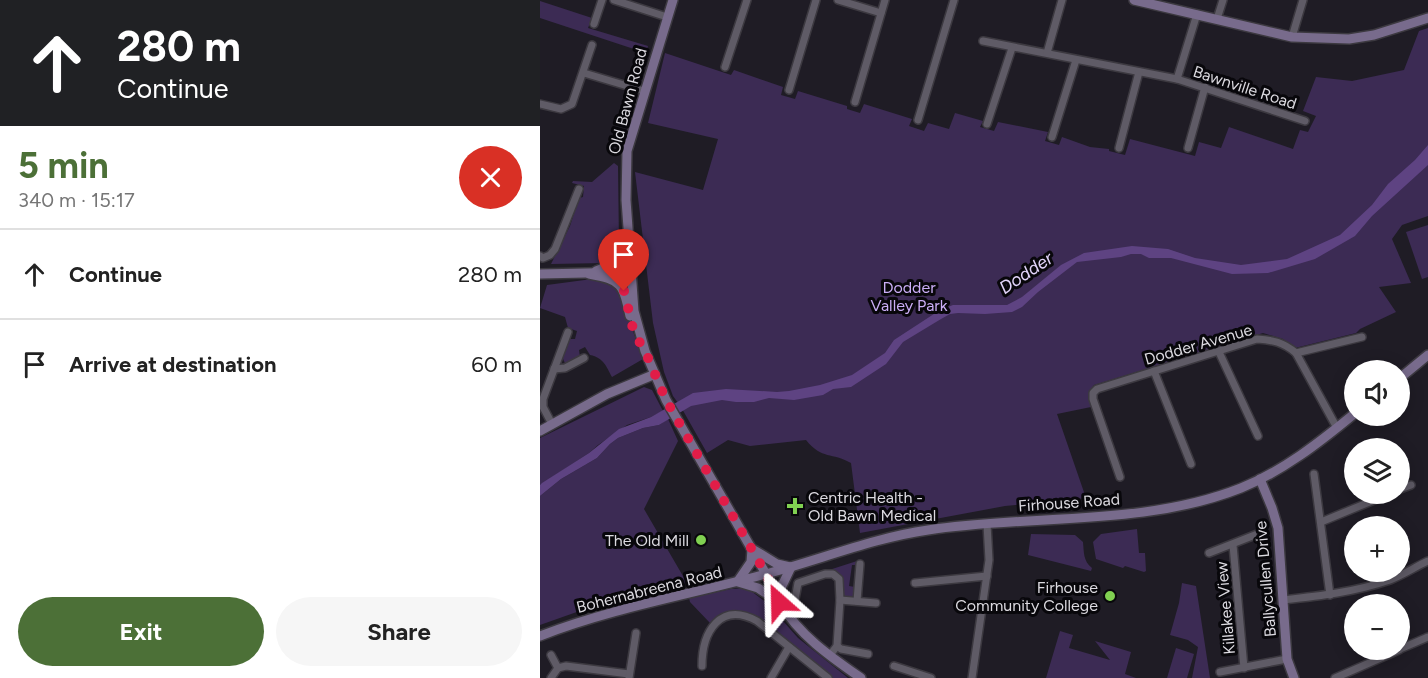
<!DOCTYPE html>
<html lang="en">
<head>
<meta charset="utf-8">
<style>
  :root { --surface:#fff; --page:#f6f6f6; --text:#222; --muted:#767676; --line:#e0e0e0; --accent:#4c7037 }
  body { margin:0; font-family:Figtree,sans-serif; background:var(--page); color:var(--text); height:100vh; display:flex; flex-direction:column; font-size:22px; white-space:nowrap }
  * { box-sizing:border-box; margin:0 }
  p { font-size:20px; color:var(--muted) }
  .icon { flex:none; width:33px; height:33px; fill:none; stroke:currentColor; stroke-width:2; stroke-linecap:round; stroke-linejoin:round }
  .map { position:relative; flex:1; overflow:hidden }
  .drawer { display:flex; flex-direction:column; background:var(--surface); width:540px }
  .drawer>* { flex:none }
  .banner { background:#202124; color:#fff; overflow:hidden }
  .fabs { position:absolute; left:804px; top:360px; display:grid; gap:12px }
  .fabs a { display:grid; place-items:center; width:66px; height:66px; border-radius:50%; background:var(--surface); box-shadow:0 3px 15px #0003; font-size:30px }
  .pin { position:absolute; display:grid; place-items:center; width:51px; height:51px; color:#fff; margin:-62px -26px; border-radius:50% 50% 50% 0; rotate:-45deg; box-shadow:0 0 6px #0007 }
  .pin .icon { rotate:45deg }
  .me { position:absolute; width:66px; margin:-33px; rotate:335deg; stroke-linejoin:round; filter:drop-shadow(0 0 4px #0008) }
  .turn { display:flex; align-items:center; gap:21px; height:126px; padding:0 18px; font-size:27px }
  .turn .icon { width:78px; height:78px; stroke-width:2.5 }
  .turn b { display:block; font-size:42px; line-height:51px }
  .round { display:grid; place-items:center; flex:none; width:63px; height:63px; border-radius:32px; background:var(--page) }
  .head { display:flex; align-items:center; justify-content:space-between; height:102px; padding:0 18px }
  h1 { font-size:36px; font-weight:700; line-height:45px; color:var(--accent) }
  .primary-button { display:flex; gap:12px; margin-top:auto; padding:12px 18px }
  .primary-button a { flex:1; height:69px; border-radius:36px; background:var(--accent); color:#fff; font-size:24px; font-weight:700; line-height:69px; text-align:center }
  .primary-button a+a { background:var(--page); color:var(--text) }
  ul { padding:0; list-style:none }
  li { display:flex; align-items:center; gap:18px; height:90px; padding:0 18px; border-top:2px solid var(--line) }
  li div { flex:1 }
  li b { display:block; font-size:22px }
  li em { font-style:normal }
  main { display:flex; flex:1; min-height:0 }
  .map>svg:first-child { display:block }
  .green { fill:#3c2b54 }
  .water { fill:#5e4382 }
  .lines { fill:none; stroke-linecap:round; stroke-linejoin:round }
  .street-casing { stroke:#3c3940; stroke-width:10 }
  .secondary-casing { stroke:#3c3940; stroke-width:12 }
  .street { stroke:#5f5b66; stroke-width:7 }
  .secondary { stroke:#786b8c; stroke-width:9 }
  .route { stroke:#e11d48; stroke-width:10; stroke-dasharray:0 18 }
  .poi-dot { fill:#80d051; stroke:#08070b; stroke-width:2 }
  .labels { text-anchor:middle; stroke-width:6; stroke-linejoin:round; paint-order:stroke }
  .street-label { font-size:16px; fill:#dcdae0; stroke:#08070b }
  .park-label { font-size:16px; fill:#cbaef7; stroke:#08070b }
  .poi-label { font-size:16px; fill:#dcdae0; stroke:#08070b; text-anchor:end }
  .water-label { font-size:18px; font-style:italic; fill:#e2d4fa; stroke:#08070b }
</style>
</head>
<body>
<main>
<section class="drawer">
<div class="banner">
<div class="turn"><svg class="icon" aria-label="ahead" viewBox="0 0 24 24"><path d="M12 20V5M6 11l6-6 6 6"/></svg><div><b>280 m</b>Continue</div></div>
</div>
<div class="head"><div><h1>5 min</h1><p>340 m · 15:17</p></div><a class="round" style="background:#d93025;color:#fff"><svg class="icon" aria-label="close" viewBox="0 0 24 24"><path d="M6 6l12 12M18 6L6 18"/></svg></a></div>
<ul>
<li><svg class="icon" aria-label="ahead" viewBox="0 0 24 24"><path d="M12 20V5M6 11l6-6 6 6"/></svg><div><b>Continue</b></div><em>280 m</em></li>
<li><svg class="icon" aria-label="arrive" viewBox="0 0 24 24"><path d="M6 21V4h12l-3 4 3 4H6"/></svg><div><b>Arrive at destination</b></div><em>60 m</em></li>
</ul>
<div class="primary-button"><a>Exit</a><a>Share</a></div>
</section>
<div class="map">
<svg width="888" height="678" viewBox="0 0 888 678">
  <rect width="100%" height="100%" fill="#1f1c25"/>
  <!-- green -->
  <g class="green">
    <polygon points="0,1 52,18 48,28 108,46 106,53 0,18"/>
    <path d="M888,28v188l-26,9 -10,14 19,44 -32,4 17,25 -36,17 -4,4 -61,15 -12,-9 -20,-6 -169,52 -5,8 2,14 -34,7 29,84 -81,8 -145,27 -9,-70c-19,-11 -29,-3 -45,-23l-56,6 -22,-6 -21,13 -26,-46 -8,-11 -9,-24 -11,-49 -18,-151 68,18 15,-51 -70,-16 17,-70 66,22 3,-5 49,17 -2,8 14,4 3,-8 49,15v3l13,4 4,-9 48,15 -3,7 15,5 4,-8 21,6 6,-16 28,8 -3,6 14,4 4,-9 50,10 -3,9 14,4 3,-8 28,10 19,2v2l16,4 5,-16 65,17 4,-14 22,6 8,-21 64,22 7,-19 8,2 8,-16 -13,-5 13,-34 36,4 52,-11 15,-39z"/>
    <polygon points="74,163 78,166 79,245 75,256 65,263 11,264 30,226 39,198 43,197 44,186 32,183 33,181 52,182"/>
    <polygon points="888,225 888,277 882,279 866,232"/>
    <path d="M52,279h11l13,5 27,75 -31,18c-6,-11 -8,-19 -22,-22l-5,-8 -6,3 1,7 -8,5 -7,1 -3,-6 8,-18h5l2,-8 -9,-3 -3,-11 -25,-9 7,-23z"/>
    <polygon points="104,387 112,390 123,411 111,417 87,425 58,445 49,453 0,485 0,438"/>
    <polygon points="128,419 138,441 104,509 147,583 65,602 0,625 0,496 21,479 57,458 70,444 78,438 103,428 119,425"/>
    <polygon points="597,529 599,553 605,553 606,571 604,572 585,566 583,568 556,559 553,542 561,534"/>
    <path d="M491,534l44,1 8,7c1,10 0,19 9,26l-1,3 -63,-16z"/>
    <polygon points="317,561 317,565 312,565 309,586 315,587 313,598 306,597 303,594 304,583 301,575 289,570"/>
    <polygon points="642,583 656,586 670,678 652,678 658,647 648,640 630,635 639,603"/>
    <polygon points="207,588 227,603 258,638 308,678 292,678 224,622 210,614 199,611 188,613 170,623 150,602 149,598 191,589"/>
    <polygon points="520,631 533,635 529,648 570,660 555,641 591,652 585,674 596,678 506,678"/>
    <polygon points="636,648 654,654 647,678 627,678"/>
  </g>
  <!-- water -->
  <polygon class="water" points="888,145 888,165 832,216 815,236 775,259 728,273 692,274 631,258 609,258 601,254 591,254 581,257 537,262 498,292 482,307 472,312 445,314 418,313 410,314 401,319 363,342 346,364 311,387 293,389 283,395 254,400 229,398 214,402 196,402 182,400 151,406 119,425 103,428 78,438 70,444 57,458 21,479 0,496 0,485 2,483 49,453 79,429 111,417 153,393 186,389 237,392 249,391 280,385 312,375 345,353 354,340 400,310 413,305 467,305 482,297 521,265 544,253 592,246 628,249 655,258 701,265 747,259 800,235 832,205 848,184 875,160"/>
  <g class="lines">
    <defs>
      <g id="street">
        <polyline points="74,0 127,17"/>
        <polyline points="298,0 341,13"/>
        <polyline points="677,19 683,0"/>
        <polyline points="54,24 62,0"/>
        <polyline points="752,37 763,0"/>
        <polyline points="443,41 637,79 765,121"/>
        <polyline points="507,53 522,0"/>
        <polyline points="185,67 207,0"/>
        <polyline points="44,73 104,91"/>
        <polyline points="637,79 657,14"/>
        <polyline points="249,90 276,0"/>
        <polyline points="315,102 345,0"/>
        <polyline points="0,104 21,109 32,104 52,45"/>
        <polyline points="378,120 414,0"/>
        <polyline points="447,124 472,48"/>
        <polyline points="512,137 536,60"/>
        <polyline points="579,148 599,72"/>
        <polyline points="648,148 665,87"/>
        <polyline points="0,256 3,258 10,255 15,249 39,189"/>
        <polyline points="679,352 718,436"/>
        <polyline points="756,353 822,337"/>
        <polyline points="14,369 25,368 44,358"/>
        <polyline points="614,371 651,464"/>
        <polyline points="12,424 3,407 3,399 28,332"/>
        <polyline points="774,474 790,595"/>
        <path d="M580,477l-27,-78v-6l4,-4 160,-50c16,1 26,3 39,14l41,75"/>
        <polyline points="860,489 871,485"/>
        <polyline points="781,522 849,494"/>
        <polyline points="693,545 704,668"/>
        <polyline points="669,553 720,533"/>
        <polyline points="375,583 447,576"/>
        <polyline points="255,599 258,583 285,574 293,574 299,579 300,600 297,646 290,655"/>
        <polyline points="300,600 336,603"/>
        <path d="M743,600c36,-4 72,-8 107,-20 13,-5 25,-13 38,-19"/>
        <polyline points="317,601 320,564"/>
        <polyline points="297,646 301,649 328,654"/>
        <polyline points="860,649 888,637"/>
        <polyline points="11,655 18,668"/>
        <path d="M162,666c0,-34 18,-65 55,-45l71,57"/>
        <polyline points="354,666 391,678"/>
        <polyline points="680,672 747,659"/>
        <polyline points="11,678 18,668 26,666 89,674"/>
        <polyline points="89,678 96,633"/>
        <polyline points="231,678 249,647"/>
        <polyline points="432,678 449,560 447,524"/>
        <polyline points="795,678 859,650"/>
      </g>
      <g id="secondary">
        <path d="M133,0l-46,151 -1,49 8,111 11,40 21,49 100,174c5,10 9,21 15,30 19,32 50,53 80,74"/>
        <polyline points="594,0 752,37 809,39 834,35 888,18"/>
        <path d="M56,271c16,-6 25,-15 32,-31"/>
        <polyline points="0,274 91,272"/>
        <path d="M49,274c33,6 34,10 41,42"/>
        <polyline points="860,378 888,355"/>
        <polyline points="0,431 67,394 113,375"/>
        <polyline points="720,479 732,508 738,528 747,659 754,678"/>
        <polyline points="214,550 237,564 250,567"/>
        <polyline points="198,581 211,562 212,549"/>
        <polyline points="198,582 218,588 239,602"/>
        <polyline points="239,599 240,590 251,567"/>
        <path d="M0,636c72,-28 148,-41 222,-61 55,-14 110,-37 166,-45 103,-16 215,-3 313,-42 42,-17 79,-46 113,-74"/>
      </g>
    </defs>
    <!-- street casing -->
    <use href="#street" class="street-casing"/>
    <!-- secondary casing -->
    <use href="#secondary" class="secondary-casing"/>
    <!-- street -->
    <use href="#street" class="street"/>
    <!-- secondary -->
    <use href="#secondary" class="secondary"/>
  </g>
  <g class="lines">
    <!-- route -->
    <polyline class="route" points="84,291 94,333 105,351 126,400 226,574 239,602"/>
  </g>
  <!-- markers -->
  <g class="poi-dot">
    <path d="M252 497h6v6h6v6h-6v6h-6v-6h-6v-6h6z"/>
    <circle cx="161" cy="540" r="6"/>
    <circle cx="570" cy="596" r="6"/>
  </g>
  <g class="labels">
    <!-- street labels -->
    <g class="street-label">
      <text transform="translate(705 87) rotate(18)" y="6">Bawnville Road</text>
      <text transform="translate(87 101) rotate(-75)" y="6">Old Bawn Road</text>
      <text transform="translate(658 344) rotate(-16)" y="6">Dodder Avenue</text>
      <text transform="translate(529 502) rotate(-4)" y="6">Firhouse Road</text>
      <text transform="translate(725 579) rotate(-95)" y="6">Ballycullen Drive</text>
      <text transform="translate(109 589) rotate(-14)" y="6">Bohernabreena Road</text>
      <text transform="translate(685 608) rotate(-95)" y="6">Killakee View</text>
    </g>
    <!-- park labels -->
    <g class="park-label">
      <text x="369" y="293">Dodder<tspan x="369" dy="18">Valley Park</tspan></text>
    </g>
    <!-- poi labels -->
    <g class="poi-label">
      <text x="268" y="503" text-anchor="start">Centric Health -<tspan x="268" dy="18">Old Bawn Medical</tspan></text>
      <text x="149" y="546">The Old Mill</text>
      <text x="558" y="593">Firhouse<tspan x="558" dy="18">Community College</tspan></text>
    </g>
    <!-- water labels -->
    <g class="water-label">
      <text transform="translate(486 273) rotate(-34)" y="6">Dodder</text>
    </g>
  </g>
</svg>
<div class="fabs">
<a><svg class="icon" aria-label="sound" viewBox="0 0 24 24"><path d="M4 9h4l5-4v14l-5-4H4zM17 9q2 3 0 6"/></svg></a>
<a><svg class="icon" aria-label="layers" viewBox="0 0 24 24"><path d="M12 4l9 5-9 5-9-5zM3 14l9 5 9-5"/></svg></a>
<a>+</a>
<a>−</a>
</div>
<div class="pin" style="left:84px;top:291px;background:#d93025"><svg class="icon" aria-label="arrive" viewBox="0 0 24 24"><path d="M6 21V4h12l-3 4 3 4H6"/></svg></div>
<svg class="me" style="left:239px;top:602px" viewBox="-20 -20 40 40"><path d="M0-17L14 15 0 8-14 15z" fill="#e11d48" stroke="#fff" stroke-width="4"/></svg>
</div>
</main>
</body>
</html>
